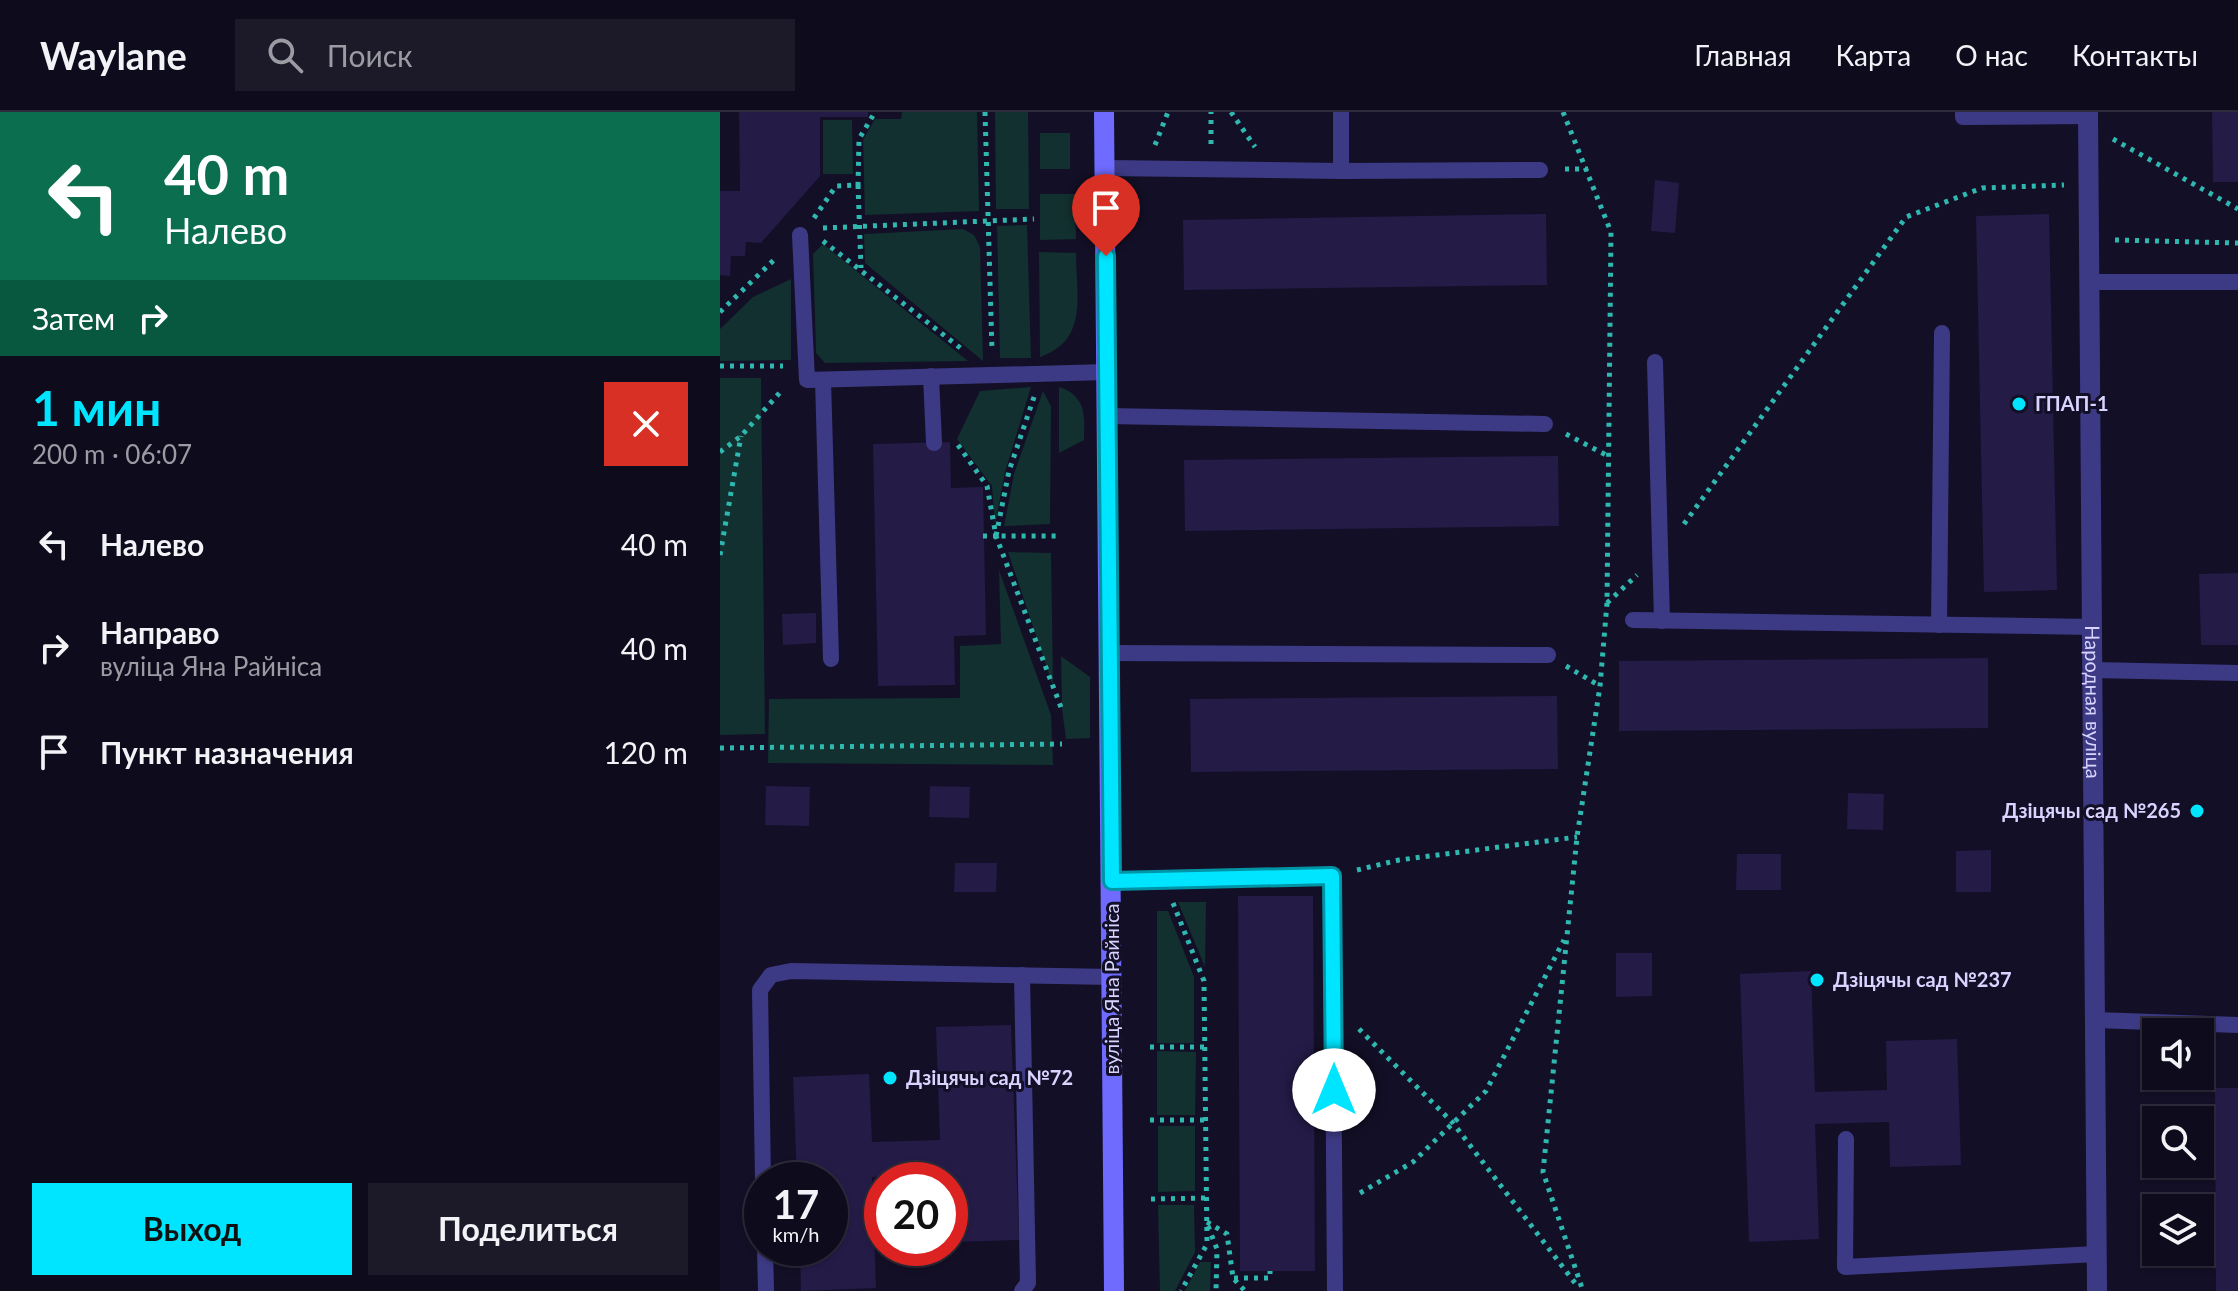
<!DOCTYPE html>
<html lang="ru">
<head>
<meta charset="utf-8">
<style>
  :root { --surface:#0e0b1c; --page:#1c1929; --text:#f1f3f6; --muted:#9b9ba3; --line:#2e2b3b; --accent:#00e5ff }
  body { margin:0; font-family:Lato,sans-serif; background:var(--page); color:var(--text); height:100vh; display:flex; flex-direction:column; font-size:30px; white-space:nowrap }
  * { box-sizing:border-box; margin:0 }
  p { font-size:26px; color:var(--muted) }
  .icon { flex:none; width:44px; height:44px; fill:none; stroke:currentColor; stroke-width:2; stroke-linecap:round; stroke-linejoin:round }
  .map { position:relative; flex:1; overflow:hidden }
  .panel { display:flex; flex-direction:column; background:var(--surface); width:720px }
  .panel>* { flex:none }
  .guide { background:#0b6e4f; color:#fff; overflow:hidden }
  .tools { position:absolute; left:1422px; top:906px; display:grid; gap:16px }
  .tools a { display:grid; place-items:center; width:72px; height:72px; border-radius:0px; background:var(--surface); box-shadow:0 2px 6px #0004,0 0 0 2px var(--line); font-size:40px }
  .speed { position:absolute; left:24px; top:1050px; display:flex; gap:16px; font-size:40px; font-weight:700; text-align:center }
  .speed>* { display:grid; place-content:center; width:104px; height:104px; border-radius:50%; background:var(--surface); box-shadow:0 2px 6px #0004,0 0 0 2px var(--line); line-height:1 }
  .speed small { font-size:20px; font-weight:400 }
  .speed .limit { border:12px solid #d22; background:#fff; color:#111 }
  .pin { position:absolute; display:grid; place-items:center; width:68px; height:68px; color:#fff; margin:-82px -34px; border-radius:50% 50% 50% 0; rotate:-45deg; box-shadow:0 0 8px #0007 }
  .pin .icon { rotate:45deg }
  .me { position:absolute; width:88px; margin:-44px; rotate:0deg; stroke-linejoin:round; filter:drop-shadow(0 0 6px #0008) }
  .turn { display:flex; align-items:center; gap:28px; height:168px; padding:0 32px; font-size:36px }
  .turn .icon { width:104px; height:104px; stroke-width:2.5 }
  .turn b { display:block; font-size:56px; line-height:68px }
  .then { display:flex; align-items:center; height:76px; padding:0 32px; background:#0003; gap:16px; font-size:30px }
  .round { display:grid; place-items:center; flex:none; width:84px; height:84px; border-radius:0px; background:var(--page) }
  .overview { display:flex; align-items:center; justify-content:space-between; height:136px; padding:0 32px }
  h1 { font-size:48px; font-weight:700; line-height:60px; color:var(--accent) }
  .primary-button { display:flex; gap:16px; margin-top:auto; padding:16px 32px }
  .primary-button a { flex:1; height:92px; border-radius:0px; background:var(--accent); color:#111; font-size:32px; font-weight:700; line-height:92px; text-align:center }
  .primary-button a+a { background:var(--page); color:var(--text) }
  ul { padding:0; list-style:none }
  li { display:flex; align-items:center; gap:24px; height:104px; padding:0 32px }
  li div { flex:1 }
  li b { display:block; font-size:30px }
  li em { font-style:normal }
  header { display:flex; align-items:center; gap:48px; box-sizing:border-box; height:112px; padding:0 40px; background:var(--surface); border-bottom:2px solid var(--line) }
  header strong { font-size:38px }
  nav { display:flex; gap:44px; margin-inline-start:auto; font-size:28px }
  .search { width:560px; height:72px; background:var(--page); display:flex; align-items:center; gap:20px; box-sizing:border-box; padding:0 28px; border-radius:0px; color:var(--muted); font-size:30px }
  main { display:flex; flex:1; min-height:0 }
  .map>svg:first-child { display:block }
  .green { fill:#12302f }
  .building { fill:#241b47 }
  .lines { fill:none; stroke-linecap:round; stroke-linejoin:round }
  .path { stroke:#2fb8b0; stroke-width:5; stroke-dasharray:4 6; stroke-linecap:butt }
  .lane { stroke:#3d3a85; stroke-width:16 }
  .street { stroke:#3d3a85; stroke-width:20 }
  .secondary { stroke:#6f6bff; stroke-width:20 }
  .route-casing { stroke:#0095a6; stroke-width:20 }
  .route { stroke:#00e5ff; stroke-width:14 }
  .poi-dot { fill:#00e5ff; stroke:#130f26; stroke-width:3 }
  .labels { text-anchor:middle; stroke-width:6; stroke-linejoin:round; paint-order:stroke }
  .poi-label { font-size:20px; font-weight:bold; fill:#d9d4ff; stroke:#130f26; text-anchor:start }
  .street-label { font-size:20px; fill:#d9d4ff; stroke:#130f26 }
</style>
</head>
<body>
<header>
<strong>Waylane</strong>
<div class="search"><svg class="icon" aria-label="search" viewBox="0 0 24 24"><circle cx="10" cy="10" r="6"/><path d="M15 15l6 6"/></svg>Поиск</div>
<nav><a>Главная</a><a>Карта</a><a>О нас</a><a>Контакты</a></nav>
</header>
<main>
<section class="panel">
<div class="guide">
<div class="turn"><svg class="icon" aria-label="left" viewBox="0 0 24 24"><path d="M17 20v-9H6M10 6l-5 5 5 5"/></svg><div><b>40 m</b>Налево</div></div>
<div class="then">Затем<svg class="icon" aria-label="right" viewBox="0 0 24 24"><path d="M7 20v-9h11M14 6l5 5-5 5"/></svg></div>
</div>
<div class="overview"><div><h1>1 мин</h1><p>200 m · 06:07</p></div><a class="round" style="background:#d93025;color:#fff"><svg class="icon" aria-label="close" viewBox="0 0 24 24"><path d="M6 6l12 12M18 6L6 18"/></svg></a></div>
<ul>
<li><svg class="icon" aria-label="left" viewBox="0 0 24 24"><path d="M17 20v-9H6M10 6l-5 5 5 5"/></svg><div><b>Налево</b></div><em>40 m</em></li>
<li><svg class="icon" aria-label="right" viewBox="0 0 24 24"><path d="M7 20v-9h11M14 6l5 5-5 5"/></svg><div><b>Направо</b><p>вуліца Яна Райніса</p></div><em>40 m</em></li>
<li><svg class="icon" aria-label="arrive" viewBox="0 0 24 24"><path d="M6 21V4h12l-3 4 3 4H6"/></svg><div><b>Пункт назначения</b></div><em>120 m</em></li>
</ul>
<div class="primary-button"><a>Выход</a><a>Поделиться</a></div>
</section>
<div class="map">
<svg width="1518" height="1179" viewBox="0 0 1518 1179">
  <rect width="100%" height="100%" fill="#130f26"/>
  <!-- green -->
  <g class="green">
    <polygon points="182,0 257,0 259,99 145,103 143,28 155,7 181,7"/>
    <polygon points="275,0 308,0 309,97 276,97"/>
    <polygon points="103,8 132,8 133,62 103,62"/>
    <rect x="320" y="21" width="30" height="36"/>
    <polygon points="320,82 355,82 356,127 320,128"/>
    <polygon points="307,113 311,246 280,246 277,114"/>
    <polygon points="243,117 254,123 260,135 263,249 145,151 144,122"/>
    <polygon points="103,132 248,249 105,251 96,241 93,142"/>
    <path d="M319,140l37,1c0,42 13,87 -36,104z"/>
    <polygon points="71,167 71,248 0,249 0,217 33,185"/>
    <polygon points="0,266 41,266 45,622 0,623"/>
    <polygon points="311,275 285,360 275,413 272,374 237,327 260,279"/>
    <path d="M339,275c27,9 26,28 25,53l-25,13z"/>
    <polygon points="323,279 331,294 330,412 284,414 294,362"/>
    <polygon points="288,440 331,441 333,574"/>
    <polygon points="279,458 331,603 333,653 48,651 49,587 240,586 240,534 281,532"/>
    <polygon points="341,544 370,565 370,626 346,627 342,597"/>
    <polygon points="458,790 486,790 485,855"/>
    <polygon points="437,799 448,799 474,865 474,931 437,931"/>
    <polygon points="437,939 476,940 475,1003 437,1003"/>
    <polygon points="438,1014 475,1014 475,1079 438,1080"/>
    <polygon points="438,1093 474,1093 475,1140 455,1179 440,1179"/>
    <polygon points="480,1150 491,1150 490,1179 465,1179"/>
  </g>
  <!-- building -->
  <g class="building">
    <polygon points="19,0 148,0 148,5 100,5 100,64 41,131 26,130 25,144 11,144 10,164 0,163 0,79 20,79"/>
    <polygon points="1492,0 1518,0 1518,70 1493,70"/>
    <polygon points="935,68 959,71 955,121 931,119"/>
    <polygon points="826,102 827,173 464,178 463,108"/>
    <polygon points="1329,102 1337,478 1264,480 1256,104"/>
    <polygon points="230,330 231,376 263,375 266,523 234,524 235,573 158,574 153,332"/>
    <polygon points="838,344 839,414 465,419 464,348"/>
    <polygon points="1518,461 1518,533 1481,533 1479,462"/>
    <polygon points="96,501 96,531 63,533 62,502"/>
    <polygon points="1268,546 1268,616 899,619 899,549"/>
    <polygon points="837,584 838,657 471,660 470,587"/>
    <polygon points="46,674 90,675 89,714 45,713"/>
    <polygon points="210,674 250,675 249,706 209,705"/>
    <polygon points="1128,681 1164,682 1163,718 1127,717"/>
    <polygon points="1271,738 1271,780 1236,780 1236,739"/>
    <polygon points="1017,742 1061,742 1061,778 1016,778"/>
    <polygon points="235,751 277,751 276,780 234,780"/>
    <polygon points="518,784 593,784 595,1159 520,1159"/>
    <polygon points="896,841 932,841 932,884 896,885"/>
    <polygon points="1091,859 1095,980 1167,978 1166,929 1237,927 1241,1053 1170,1055 1169,1010 1095,1012 1099,1127 1029,1130 1020,862"/>
    <polygon points="291,913 299,1128 230,1130 230,1068 223,1068 223,1062 152,1065 156,1176 81,1179 80,1136 110,1136 110,1068 77,1068 73,965 149,962 152,1030 220,1028 216,915"/>
    <polygon points="1495,976 1518,976 1518,1179 1496,1179"/>
  </g>
  <g class="lines">
    <!-- path -->
    <g class="path">
      <polyline points="265,0 272,239"/>
      <polyline points="511,0 535,35"/>
      <polyline points="843,0 891,120 887,491 880,574 857,725 823,1060 863,1179"/>
      <polyline points="1393,27 1518,97"/>
      <polyline points="491,32 491,0"/>
      <polyline points="435,33 448,0"/>
      <polyline points="845,57 868,57"/>
      <polyline points="138,73 141,156"/>
      <polyline points="94,106 116,74 138,73 139,27 155,0"/>
      <polyline points="103,116 314,107"/>
      <polyline points="1395,128 1518,131"/>
      <polyline points="103,129 243,238"/>
      <polyline points="0,200 57,145"/>
      <polyline points="0,254 63,254"/>
      <polyline points="314,285 289,359 276,424 339,424"/>
      <polyline points="846,322 888,344"/>
      <polyline points="238,333 267,374 276,424 342,598"/>
      <polyline points="0,340 21,324 63,277"/>
      <polyline points="964,412 1186,105 1262,76 1344,73"/>
      <polyline points="263,424 276,424"/>
      <polyline points="0,443 21,324"/>
      <polyline points="887,491 917,463"/>
      <polyline points="846,554 880,574"/>
      <polyline points="0,636 342,632"/>
      <polyline points="637,758 679,748 857,725"/>
      <polyline points="453,791 484,869 487,1132 461,1179"/>
      <polyline points="639,917 733,1011 855,1171"/>
      <polyline points="430,935 485,935"/>
      <polyline points="430,1008 486,1008"/>
      <polyline points="640,1081 693,1050 766,979 844,828"/>
      <polyline points="431,1087 486,1086"/>
      <polyline points="487,1110 507,1122 513,1166 525,1179"/>
      <polyline points="488,1114 497,1137 496,1179"/>
      <polyline points="514,1166 550,1166 550,1159"/>
    </g>
    <!-- lane -->
    <g class="lane">
      <polyline points="1243,0 1243,5 1368,4"/>
      <polyline points="385,56 621,59 621,0"/>
      <polyline points="621,59 820,58"/>
      <polyline points="80,123 87,268 387,260"/>
      <polyline points="1371,170 1518,170"/>
      <polyline points="935,250 942,509"/>
      <polyline points="211,264 214,331"/>
      <polyline points="103,268 111,547"/>
      <polyline points="387,304 825,312"/>
      <polyline points="913,508 1373,515"/>
      <polyline points="1219,513 1222,221"/>
      <polyline points="389,541 828,543"/>
      <polyline points="1373,558 1518,561"/>
      <polyline points="392,769 612,764 615,1179"/>
      <polyline points="302,863 308,1171 302,1179"/>
      <polyline points="1375,908 1518,913"/>
      <polyline points="1126,1027 1125,1155 1377,1142"/>
      <polyline points="43,1068 40,878 51,863 71,859 392,865"/>
      <polyline points="45,1136 46,1179"/>
    </g>
    <!-- street -->
    <path class="street" id="s1" d="M1368,0l9,1179"/>
    <!-- secondary -->
    <polyline class="secondary" points="384,0 394,1179"/>
  </g>
  <g class="lines">
    <defs>
      <polyline id="route" points="386,144 392,769 612,764 614,978"/>
    </defs>
    <!-- route casing -->
    <use href="#route" class="route-casing"/>
    <!-- route -->
    <use href="#route" class="route"/>
  </g>
  <!-- markers -->
  <g class="poi-dot">
    <circle cx="1299" cy="292" r="8"/>
    <circle cx="1477" cy="699" r="8"/>
    <circle cx="1097" cy="868" r="8"/>
    <circle cx="170" cy="966" r="8"/>
  </g>
  <g class="labels">
    <!-- poi labels -->
    <g class="poi-label">
      <text x="1315" y="299">ГПАП-1</text>
      <text x="1461" y="706" text-anchor="end">Дзіцячы сад №265</text>
      <text x="1113" y="875">Дзіцячы сад №237</text>
      <text x="186" y="973">Дзіцячы сад №72</text>
    </g>
    <!-- street labels -->
    <g class="street-label">
      <text dy="7" stroke="none"><textPath href="#s1" startOffset="590">Народная вуліца</textPath></text>
      <text transform="translate(392 877) rotate(-90)" y="7">вуліца Яна Райніса</text>
    </g>
  </g>
</svg>
<div class="tools">
<a><svg class="icon" aria-label="sound" viewBox="0 0 24 24"><path d="M4 9h4l5-4v14l-5-4H4zM17 9q2 3 0 6"/></svg></a>
<a><svg class="icon" aria-label="search" viewBox="0 0 24 24"><circle cx="10" cy="10" r="6"/><path d="M15 15l6 6"/></svg></a>
<a><svg class="icon" aria-label="layers" viewBox="0 0 24 24"><path d="M12 4l9 5-9 5-9-5zM3 14l9 5 9-5"/></svg></a>
</div>
<div class="speed"><div>17<small>km/h</small></div><div class="limit">20</div></div>
<div class="pin" style="left:386px;top:144px;background:#d93025"><svg class="icon" aria-label="arrive" viewBox="0 0 24 24"><path d="M6 21V4h12l-3 4 3 4H6"/></svg></div>
<svg class="me" style="left:614px;top:978px" viewBox="-20 -20 40 40"><circle r="19" fill="#fff"/><path d="M0-13L10 11 0 6-10 11z" fill="#00e5ff"/></svg>
</div>
</main>
</body>
</html>
